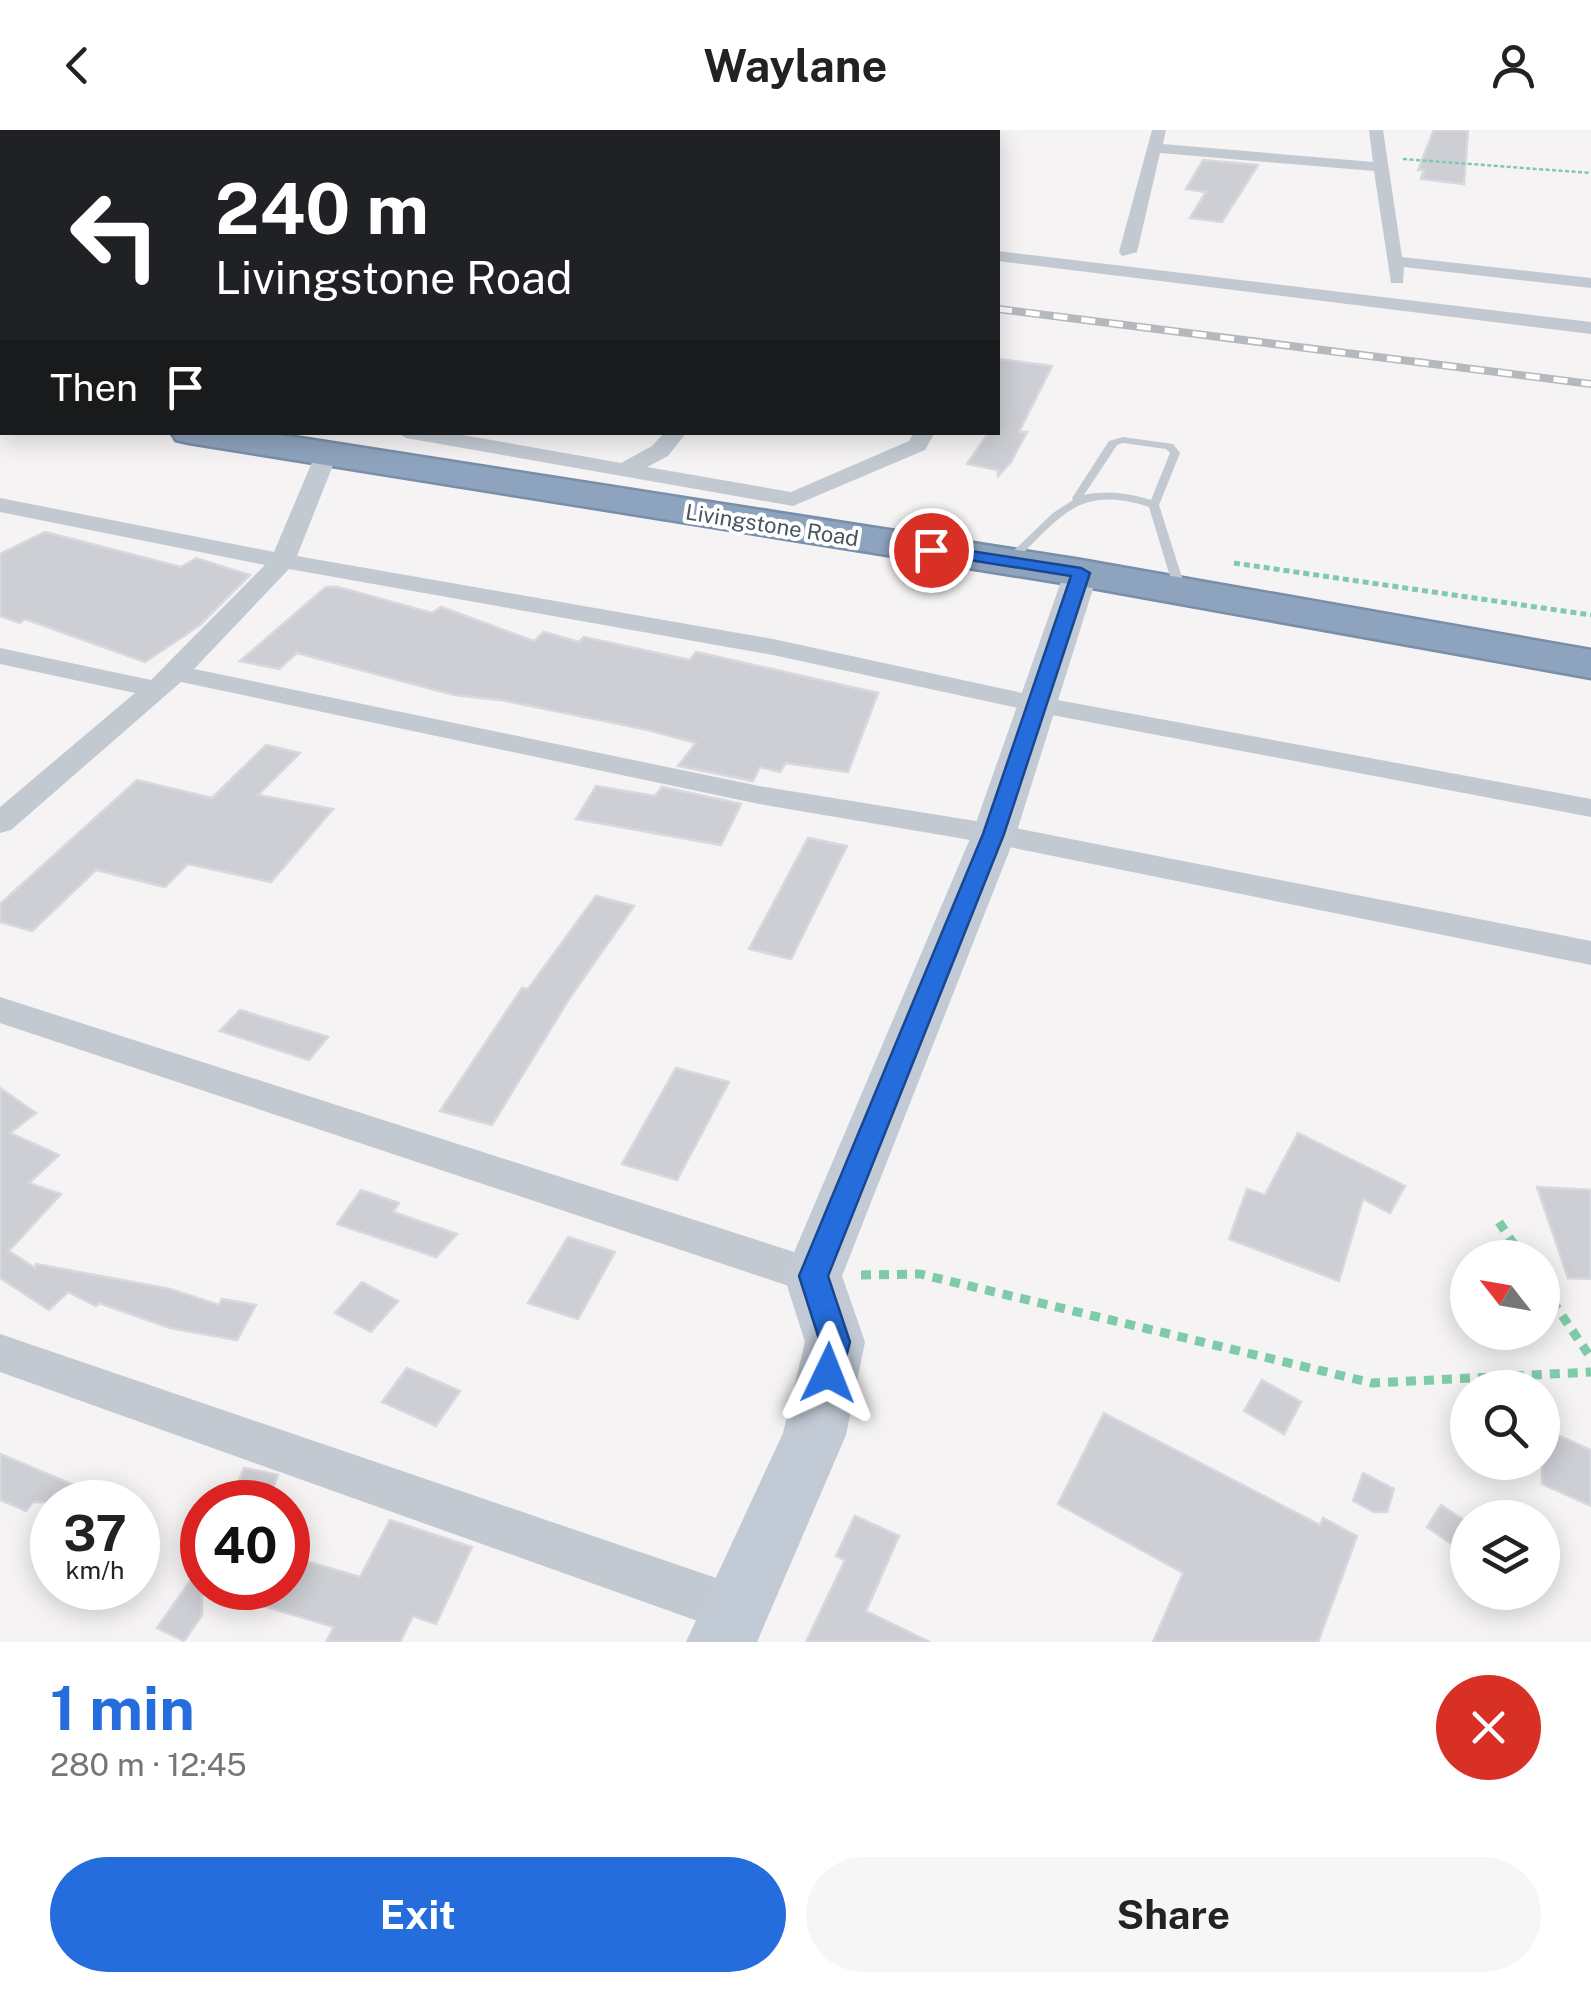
<!DOCTYPE html>
<html lang="en">
<head>
<meta charset="utf-8">
<style>
  :root { --surface:#fff; --page:#f6f6f6; --text:#222; --muted:#767676; --accent:#256ddd }
  body { margin:0; font-family:"Public Sans",sans-serif; background:var(--page); color:var(--text); height:100vh; display:flex; flex-direction:column; font-size:38px; white-space:nowrap }
  * { box-sizing:border-box; margin:0 }
  p { font-size:32px; color:var(--muted) }
  .icon { flex:none; width:55px; height:55px; fill:none; stroke:currentColor; stroke-width:2; stroke-linecap:round; stroke-linejoin:round }
  .map { position:relative; height:1512px; overflow:hidden }
  .drawer { display:flex; flex-direction:column; background:var(--surface); flex:1 }
  .drawer>* { flex:none }
  .banner { position:absolute; left:0px; top:0px; width:1000px; height:305px; box-shadow:0 5px 25px #0003; background:#202124; color:#fff; overflow:hidden }
  .needle { width:65px; rotate:301deg }
  .controls { position:absolute; left:1450px; top:1110px; display:grid; gap:20px }
  .controls a { display:grid; place-items:center; width:110px; height:110px; border-radius:50%; background:var(--surface); box-shadow:0 5px 25px #0003; font-size:50px }
  .speed { position:absolute; left:30px; top:1350px; display:flex; gap:20px; font-size:50px; font-weight:700; text-align:center }
  .speed>* { display:grid; place-content:center; width:130px; height:130px; border-radius:50%; background:var(--surface); box-shadow:0 5px 25px #0003; line-height:1 }
  .speed small { font-size:25px; font-weight:400 }
  .speed .limit { border:15px solid #d22; background:#fff; color:#111 }
  .pin { position:absolute; display:grid; place-items:center; width:85px; height:85px; color:#fff; margin:-42px; border:5px solid #fff; border-radius:50%; box-shadow:0 2px 10px #0007 }
  .me { position:absolute; width:110px; margin:-55px; rotate:2deg; stroke-linejoin:round; filter:drop-shadow(0 0 8px #0008) }
  .turn { display:flex; align-items:center; gap:35px; height:210px; padding:0 50px; font-size:45px }
  .turn .icon { width:130px; height:130px; stroke-width:2.5 }
  .turn b { display:block; font-size:70px; line-height:85px }
  .then { display:flex; align-items:center; height:95px; padding:0 50px; background:#0003; gap:20px; font-size:38px }
  .round { display:grid; place-items:center; flex:none; width:105px; height:105px; border-radius:52px; background:var(--page) }
  .summary { display:flex; align-items:center; justify-content:space-between; height:170px; padding:0 50px }
  h1 { font-size:60px; font-weight:700; line-height:75px; color:var(--accent) }
  .action { display:flex; gap:20px; margin-top:auto; padding:20px 50px }
  .action a { flex:1; height:115px; border-radius:60px; background:var(--accent); color:#fff; font-size:40px; font-weight:700; line-height:115px; text-align:center }
  .action a+a { background:var(--page); color:var(--text) }
  header { display:flex; justify-content:space-between; align-items:center; height:130px; padding:0 50px; background:var(--surface); font-size:45px; font-weight:700 }
  .map>svg:first-child { display:block }
  .building { fill:#cdcfd5; stroke:#d7d9de; stroke-width:2.5 }
  .lines { fill:none; stroke-linecap:round; stroke-linejoin:round }
  .highway-casing { stroke:#798eaa; stroke-width:5 }
  .path-far2 { stroke:#7fcba9; stroke-width:2.5; stroke-dasharray:4 2.5; stroke-linecap:butt }
  .path-far1 { stroke:#7fcba9; stroke-width:5; stroke-dasharray:6 4; stroke-linecap:butt }
  .path { stroke:#7fcba9; stroke-width:9; stroke-dasharray:10 8; stroke-linecap:butt }
  .lane { fill:#c2c9d1; fill-rule:evenodd }
  .street { fill:#c2c9d1; fill-rule:evenodd }
  .secondary { fill:#c2cad5; fill-rule:evenodd }
  .highway { fill:#8ea3be; fill-rule:evenodd }
  .rail-casing { stroke:#b5b8bd; stroke-width:8 }
  .rail { stroke:#fff; stroke-width:5; stroke-dasharray:14; stroke-linecap:butt }
  .route { fill:#256ddd; stroke:#184790; stroke-width:2.5 }
  .labels { text-anchor:middle; stroke-width:8; stroke-linejoin:round; paint-order:stroke }
  .far-street-label { font-size:22px; fill:#4b5560; stroke:#fff }
</style>
</head>
<body>
<header><svg class="icon" aria-label="back" viewBox="0 0 24 24"><path d="M15 5l-7 7 7 7"/></svg>Waylane<svg class="icon" aria-label="person" viewBox="0 0 24 24"><circle cx="12" cy="8" r="4"/><path d="M4 21q1-7 8-7t8 7"/></svg></header>
<div class="map">
<svg width="1591" height="1512" viewBox="0 0 1591 1512">
  <rect width="100%" height="100%" fill="#f5f3f3"/>
  <!-- building -->
  <g class="building">
    <polygon points="1434,0 1468,0 1464,54 1421,49 1424,40 1418,40"/>
    <polygon points="1203,30 1258,35 1222,92 1190,88 1206,62 1186,59"/>
    <polygon points="998,229 1052,236 1019,302 1027,302 1011,332 998,346 998,340 967,334 989,302 998,302"/>
    <polygon points="45,402 181,437 196,428 250,445 200,495 145,532 25,489 20,493 0,486 0,424"/>
    <polygon points="326,457 338,457 432,483 441,477 534,511 544,502 579,512 584,507 690,530 696,522 878,563 848,642 786,633 780,642 760,637 753,651 678,636 696,613 648,600 501,570 454,565 297,523 279,539 240,531"/>
    <polygon points="266,615 300,623 258,665 333,679 271,752 188,734 165,757 96,740 32,801 0,792 0,774 137,650 212,668"/>
    <polygon points="596,656 655,666 662,657 741,674 721,715 576,689"/>
    <polygon points="808,708 847,716 791,829 749,819"/>
    <polygon points="596,766 634,776 569,869 492,995 440,981 522,858 528,859"/>
    <polygon points="240,880 328,907 309,930 220,901"/>
    <polygon points="676,938 729,952 677,1050 622,1034"/>
    <polygon points="0,958 36,983 10,1003 59,1025 29,1053 61,1064 9,1121 35,1138 36,1134 170,1159 219,1175 222,1169 256,1175 237,1210 170,1198 99,1173 96,1176 68,1162 49,1180 0,1148"/>
    <polygon points="1298,1003 1405,1056 1390,1083 1363,1069 1339,1151 1229,1109 1247,1059 1265,1065"/>
    <polygon points="1537,1057 1591,1060 1591,1149 1568,1148"/>
    <polygon points="361,1060 399,1073 393,1082 457,1104 436,1127 337,1094"/>
    <polygon points="568,1107 615,1122 578,1189 528,1173"/>
    <polygon points="362,1152 398,1171 371,1202 335,1183"/>
    <polygon points="407,1238 460,1261 436,1296 382,1272"/>
    <polygon points="1262,1250 1301,1272 1284,1304 1244,1281"/>
    <polygon points="1104,1283 1320,1395 1323,1388 1357,1406 1318,1512 1153,1512 1183,1443 1058,1374"/>
    <polygon points="1542,1298 1591,1320 1591,1376 1542,1354"/>
    <polygon points="0,1324 114,1372 33,1372 26,1381 0,1370"/>
    <polygon points="244,1338 278,1345 268,1372 230,1372"/>
    <polygon points="1363,1343 1394,1359 1387,1382 1374,1382 1353,1371"/>
    <polygon points="1441,1375 1468,1393 1457,1418 1427,1397"/>
    <polygon points="855,1386 899,1406 866,1481 930,1512 806,1512 845,1430 836,1426"/>
    <polygon points="390,1390 472,1417 436,1494 413,1486 400,1512 326,1512 334,1497 226,1465 227,1458 288,1458 288,1426 360,1447"/>
    <polygon points="202,1434 202,1485 184,1511 157,1498"/>
  </g>
  <g class="lines">
    <defs>
      <g id="highway">
        <rect x="0" y="261" width="2" height="20"/>
        <polygon points="171,302 262,302 1081,430 1591,520 1591,548 1081,456 189,313 176,310"/>
      </g>
    </defs>
    <!-- highway casing -->
    <use href="#highway" class="highway-casing"/>
    <!-- path-far2 -->
    <g class="path-far2">
      <polyline points="28,2 34,0"/>
      <polyline points="1403,29 1591,43"/>
    </g>
    <!-- path-far1 -->
    <polyline class="path-far1" points="1234,433 1591,485"/>
    <!-- path -->
    <g class="path">
      <polyline points="1499,1092 1523,1128"/>
      <polyline points="861,1145 920,1144 1372,1253 1591,1242"/>
      <polyline points="1542,1156 1591,1228"/>
    </g>
    <!-- lane -->
    <path class="lane" d="M1123,307l50,7 7,9 -21,52 27,85 -2,2 -4,2 -6,-4 -25,-83c-72,-23 -89,11 -137,57h-8v-4l49,-47 20,-13 -1,-2 37,-57zM1123,313l43,6 4,4 -19,47c-24,-7 -43,-10 -67,-5l33,-50z"/>
    <!-- street -->
    <g class="street">
      <polygon points="594,0 630,0 631,2 596,2"/>
      <polygon points="1152,0 1166,0 1163,14 1373,32 1369,0 1383,0 1402,127 1591,148 1591,158 1404,137 1403,153 1391,153 1374,41 1160,23 1137,122 1122,126 1119,122"/>
      <rect x="0" y="15" width="2" height="9"/>
      <polygon points="998,121 1591,192 1591,204 998,131"/>
      <rect x="0" y="231" width="2" height="12"/>
      <polygon points="396,302 446,302 621,333 652,316 665,302 687,302 668,326 647,337 791,362 909,311 914,302 935,302 925,320 793,376 406,308"/>
      <polygon points="326,318 337,325 297,426 773,509 1036,566 1591,669 1591,687 1036,582 773,525 289,439 194,539 759,656 994,694 1591,811 1591,835 994,714 759,674 181,552 11,700 0,703 0,677 135,563 0,534 0,518 151,550 265,435 0,382 0,368 274,422 315,325"/>
      <polygon points="0,867 813,1128 828,1133 834,1146 828,1159 813,1164 0,893"/>
      <polygon points="0,1204 734,1454 752,1461 759,1479 752,1497 734,1504 0,1242"/>
    </g>
    <!-- secondary -->
    <polygon class="secondary" points="1081,433 1093,436 1098,443 1016,704 842,1146 865,1212 846,1305 757,1512 686,1512 783,1303 805,1212 784,1146 972,704 1064,443 1069,436"/>
    <!-- highway -->
    <use href="#highway" class="highway"/>
    <defs>
      <polyline id="rail" points="998,179 1591,254"/>
    </defs>
    <!-- rail casing -->
    <use href="#rail" class="rail-casing"/>
    <!-- rail -->
    <use href="#rail" class="rail"/>
  </g>
  <!-- route -->
  <polygon class="route" points="931,415 1081,438 1090,443 1004,704 828,1146 850,1212 839,1253 828,1257 817,1253 812,1243 820,1212 799,1146 983,704 1071,446 925,423 925,416"/>
  <g class="labels">
    <!-- far-street labels -->
    <g class="far-street-label">
      <text transform="translate(772 395) rotate(9)" y="8">Livingstone Road</text>
    </g>
  </g>
</svg>
<div class="controls">
<a><svg class="needle" viewBox="-14 -14 28 28"><path d="M0-13l5 13h-10z" fill="#e53935"/><path d="M0 13l5-13h-10z" fill="#767676"/></svg></a>
<a><svg class="icon" aria-label="search" viewBox="0 0 24 24"><circle cx="10" cy="10" r="6"/><path d="M15 15l6 6"/></svg></a>
<a><svg class="icon" aria-label="layers" viewBox="0 0 24 24"><path d="M12 4l9 5-9 5-9-5zM3 14l9 5 9-5"/></svg></a>
</div>
<div class="speed"><div>37<small>km/h</small></div><div class="limit">40</div></div>
<div class="pin" style="left:931px;top:420px;background:#d93025"><svg class="icon" aria-label="arrive" viewBox="0 0 24 24"><path d="M6 21V4h12l-3 4 3 4H6"/></svg></div>
<svg class="me" style="left:828px;top:1243px" viewBox="-20 -20 40 40"><path d="M0-17L14 15 0 8-14 15z" fill="#256ddd" stroke="#fff" stroke-width="4"/></svg>
<div class="banner">
<div class="turn"><svg class="icon" aria-label="left" viewBox="0 0 24 24"><path d="M17 20v-9H6M10 6l-5 5 5 5"/></svg><div><b>240 m</b>Livingstone Road</div></div>
<div class="then">Then<svg class="icon" aria-label="arrive" viewBox="0 0 24 24"><path d="M6 21V4h12l-3 4 3 4H6"/></svg></div>
</div>
</div>
<section class="drawer">
<div class="summary"><div><h1>1 min</h1><p>280 m · 12:45</p></div><a class="round" style="background:#d93025;color:#fff"><svg class="icon" aria-label="close" viewBox="0 0 24 24"><path d="M6 6l12 12M18 6L6 18"/></svg></a></div>
<div class="action"><a>Exit</a><a>Share</a></div>
</section>
</body>
</html>
